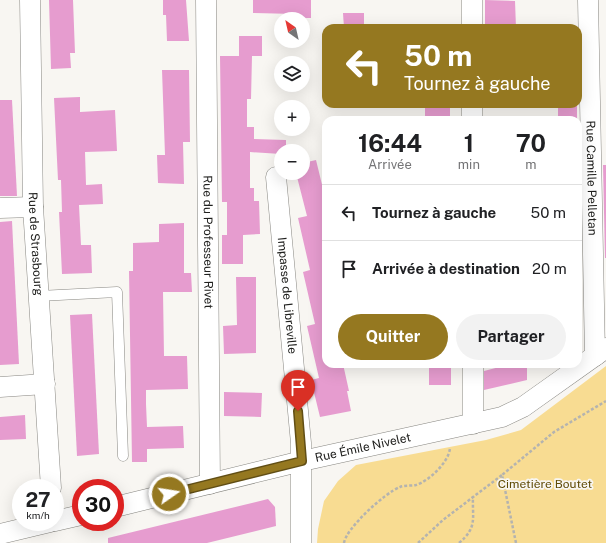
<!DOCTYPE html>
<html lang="fr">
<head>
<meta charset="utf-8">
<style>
  :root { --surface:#fff; --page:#f2f2f2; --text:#202124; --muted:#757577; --line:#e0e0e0; --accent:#957820 }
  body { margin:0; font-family:"Public Sans",sans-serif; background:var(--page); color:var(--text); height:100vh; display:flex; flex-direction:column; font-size:15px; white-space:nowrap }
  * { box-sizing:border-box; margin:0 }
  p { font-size:13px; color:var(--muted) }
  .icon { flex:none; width:22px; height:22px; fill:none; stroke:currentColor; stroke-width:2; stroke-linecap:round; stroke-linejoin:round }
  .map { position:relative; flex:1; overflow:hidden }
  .drawer { position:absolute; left:322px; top:116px; width:260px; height:252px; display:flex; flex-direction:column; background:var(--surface); border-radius:12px; box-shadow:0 4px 16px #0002 }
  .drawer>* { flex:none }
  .banner { position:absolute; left:322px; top:24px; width:260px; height:84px; border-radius:12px; box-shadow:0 4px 16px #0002; background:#957820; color:#fff; overflow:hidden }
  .needle { width:26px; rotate:326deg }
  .controls { position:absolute; left:274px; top:12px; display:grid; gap:8px }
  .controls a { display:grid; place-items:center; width:36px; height:36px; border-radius:50%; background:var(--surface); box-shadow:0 4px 16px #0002; font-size:20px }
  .speed { position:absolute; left:12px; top:479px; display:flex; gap:8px; font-size:20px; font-weight:700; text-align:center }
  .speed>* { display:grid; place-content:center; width:52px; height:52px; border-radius:50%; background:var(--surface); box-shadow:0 4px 16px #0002; line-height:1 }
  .speed small { font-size:10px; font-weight:400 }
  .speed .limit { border:6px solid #d22; background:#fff; color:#111 }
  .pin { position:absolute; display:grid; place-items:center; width:34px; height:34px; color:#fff; margin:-41px -17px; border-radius:50% 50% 50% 0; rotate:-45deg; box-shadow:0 0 4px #0007 }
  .pin .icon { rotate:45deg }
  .me { position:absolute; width:44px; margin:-22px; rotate:77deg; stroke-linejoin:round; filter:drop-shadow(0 0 3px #0008) }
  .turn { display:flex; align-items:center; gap:14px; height:84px; padding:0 16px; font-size:18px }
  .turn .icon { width:52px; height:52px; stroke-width:2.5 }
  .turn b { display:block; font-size:28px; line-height:34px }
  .eta { display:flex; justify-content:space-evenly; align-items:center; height:68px; text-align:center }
  .eta b { font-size:24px; font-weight:700; line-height:28px }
  .primary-button { display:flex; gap:8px; margin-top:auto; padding:8px 16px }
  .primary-button a { flex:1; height:46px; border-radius:24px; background:var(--accent); color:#fff; font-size:16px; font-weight:700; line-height:46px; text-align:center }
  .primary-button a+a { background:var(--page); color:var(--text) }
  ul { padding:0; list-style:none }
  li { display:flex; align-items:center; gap:12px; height:56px; padding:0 16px; border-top:1px solid var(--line) }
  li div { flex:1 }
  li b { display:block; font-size:15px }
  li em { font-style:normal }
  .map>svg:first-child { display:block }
  .green { fill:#f8dc92 }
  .building { fill:#e69ccf }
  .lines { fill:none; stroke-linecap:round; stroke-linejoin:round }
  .lane-casing { stroke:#888782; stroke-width:11 }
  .street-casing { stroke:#888782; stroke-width:21 }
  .path { stroke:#b4b3af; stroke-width:2.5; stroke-dasharray:3 2; stroke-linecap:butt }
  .lane { stroke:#fff; stroke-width:10 }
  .street { stroke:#fff; stroke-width:20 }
  .route-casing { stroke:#614e15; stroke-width:10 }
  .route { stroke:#957820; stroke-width:7 }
  .labels { text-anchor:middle; stroke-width:3.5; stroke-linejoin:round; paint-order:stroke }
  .street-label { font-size:12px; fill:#20201e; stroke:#f8f6f2 }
  .park-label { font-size:12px; fill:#604b05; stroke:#f8f6f2 }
</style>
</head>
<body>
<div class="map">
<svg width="606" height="543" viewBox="0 0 606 543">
  <rect width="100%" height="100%" fill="#f8f6f2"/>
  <!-- green -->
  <polygon class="green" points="606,366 606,543 317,543 318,529 324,501 338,481 356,465 486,440 521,430"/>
  <!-- building -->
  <g class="building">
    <polygon points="49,0 73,0 75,53 70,53 71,68 51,69"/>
    <polygon points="163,0 186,0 189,41 167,41 166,15 163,15"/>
    <polygon points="253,0 311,0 311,18 296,18 296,14 253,13"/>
    <polygon points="485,0 515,1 516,28 485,28"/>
    <polygon points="343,13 364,13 364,28 344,28"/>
    <polygon points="239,36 262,36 262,56 252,56 251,99 247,99 247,127 254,127 254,139 286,140 286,151 281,151 281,154 250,152 250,188 254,188 254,201 259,201 260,234 243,235 243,264 222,264 222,235 227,235 227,202 222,202 220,56 239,56"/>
    <polygon points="162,70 189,70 190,142 183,142 184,184 158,183 157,155 165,155"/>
    <polygon points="80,97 80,112 115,110 117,151 85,152 86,185 102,184 103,204 79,205 81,245 91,245 92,273 62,274 59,212 62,212 61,180 58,180 54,98"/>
    <polygon points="0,100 12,100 17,196 0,196"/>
    <rect x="425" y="104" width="25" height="16"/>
    <polygon points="577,105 577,120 558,120 558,106"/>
    <polygon points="316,160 326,201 326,364 343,364 349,391 347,391 351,411 320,417 311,380 319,378 307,326 315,324 303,272 310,270 298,218 307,216 296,173 303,173 303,163"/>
    <polygon points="578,164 580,164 582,258 578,258"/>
    <polygon points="603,165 606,165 606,258 605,258"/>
    <polygon points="12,221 19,364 0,365 0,222"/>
    <polygon points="184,223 184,273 191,273 192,292 163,292 164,356 187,356 188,389 146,390 146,404 147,427 183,426 184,448 147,449 147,462 132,462 129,271 133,271 133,243 159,242 159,224"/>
    <polygon points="236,277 256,277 256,353 224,354 223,326 237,325"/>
    <polygon points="92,314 99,454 77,456 70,315"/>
    <rect x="429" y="364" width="22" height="21"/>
    <polygon points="511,364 527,364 527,380 484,390 484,371"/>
    <polygon points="224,392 262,393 261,417 224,416"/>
    <polygon points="25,415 26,439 0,440 0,417"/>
    <polygon points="268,499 275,507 276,526 207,543 108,543 108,538"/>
  </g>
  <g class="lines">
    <defs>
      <polyline id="lane" points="39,296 117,292 123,456"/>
      <g id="street">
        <path id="s1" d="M30,0l3,207 18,281"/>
        <path id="s2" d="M206,0l4,484"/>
        <polyline points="472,0 472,28"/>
        <path id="s3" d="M588,0l7,356"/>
        <polyline points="472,104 472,120"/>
        <path id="s4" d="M276,177l25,266v100"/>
        <polyline points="0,208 33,207"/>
        <polyline points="473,364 473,424"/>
        <polyline points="0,387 45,384"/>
        <path id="s5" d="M115,507l187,-46 200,-44 21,-10 83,-59"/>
        <polyline points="55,521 81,515"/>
        <polyline points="0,534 50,522"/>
      </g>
    </defs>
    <!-- lane casing -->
    <use href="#lane" class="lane-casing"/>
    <!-- street casing -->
    <use href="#street" class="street-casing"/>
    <!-- path -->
    <g class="path">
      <path d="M344,543c2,-15 42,-51 56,-56 5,-2 11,-1 16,-2 13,-4 33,-23 34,-37"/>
      <polyline points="418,543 443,520 502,475"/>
      <path d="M459,543c19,-16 13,-25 14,-47"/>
      <polyline points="516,543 502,475 554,432 606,401"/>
    </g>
    <!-- lane -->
    <use href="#lane" class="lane"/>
    <!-- street -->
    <use href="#street" class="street"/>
  </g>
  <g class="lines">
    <defs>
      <polyline id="route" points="169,494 302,461 298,411"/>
    </defs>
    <!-- route casing -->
    <use href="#route" class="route-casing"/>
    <!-- route -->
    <use href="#route" class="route"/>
  </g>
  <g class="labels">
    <!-- street labels -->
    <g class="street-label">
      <text dy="4" stroke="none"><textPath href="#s3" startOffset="178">Rue Camille Pelletan</textPath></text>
      <text dy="4" stroke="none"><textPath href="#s2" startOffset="242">Rue du Professeur Rivet</textPath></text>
      <text dy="4" stroke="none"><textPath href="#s1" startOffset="244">Rue de Strasbourg</textPath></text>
      <text dy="4" stroke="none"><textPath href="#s4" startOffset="119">Impasse de Libreville</textPath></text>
      <text dy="4" stroke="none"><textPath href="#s5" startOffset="255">Rue Émile Nivelet</textPath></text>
    </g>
    <!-- park labels -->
    <g class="park-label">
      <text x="545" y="488">Cimetière Boutet</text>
    </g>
  </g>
</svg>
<div class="controls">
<a><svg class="needle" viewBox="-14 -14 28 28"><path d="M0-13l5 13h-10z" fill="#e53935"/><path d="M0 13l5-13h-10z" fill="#757577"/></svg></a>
<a><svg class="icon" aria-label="layers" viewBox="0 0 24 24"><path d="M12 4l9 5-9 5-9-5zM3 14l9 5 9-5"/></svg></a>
<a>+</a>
<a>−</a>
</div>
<div class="speed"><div>27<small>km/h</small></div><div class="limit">30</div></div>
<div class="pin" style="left:298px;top:411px;background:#d93025"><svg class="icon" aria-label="arrive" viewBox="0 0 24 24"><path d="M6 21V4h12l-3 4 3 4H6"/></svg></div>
<svg class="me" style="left:169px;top:494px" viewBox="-20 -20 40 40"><circle r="17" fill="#957820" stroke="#fff" stroke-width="3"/><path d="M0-11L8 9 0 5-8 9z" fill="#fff"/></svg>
<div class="banner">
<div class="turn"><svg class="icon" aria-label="left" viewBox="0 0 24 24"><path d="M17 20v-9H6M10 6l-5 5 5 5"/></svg><div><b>50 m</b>Tournez à gauche</div></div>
</div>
<section class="drawer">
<div class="eta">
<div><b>16:44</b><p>Arrivée</p></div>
<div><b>1</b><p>min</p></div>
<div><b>70</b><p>m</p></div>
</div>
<ul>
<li><svg class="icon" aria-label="left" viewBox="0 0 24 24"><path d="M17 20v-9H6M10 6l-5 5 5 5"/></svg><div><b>Tournez à gauche</b></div><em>50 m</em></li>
<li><svg class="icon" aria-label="arrive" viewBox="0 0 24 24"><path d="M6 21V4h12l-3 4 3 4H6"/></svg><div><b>Arrivée à destination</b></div><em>20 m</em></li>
</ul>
<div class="primary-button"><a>Quitter</a><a>Partager</a></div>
</section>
</div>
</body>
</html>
